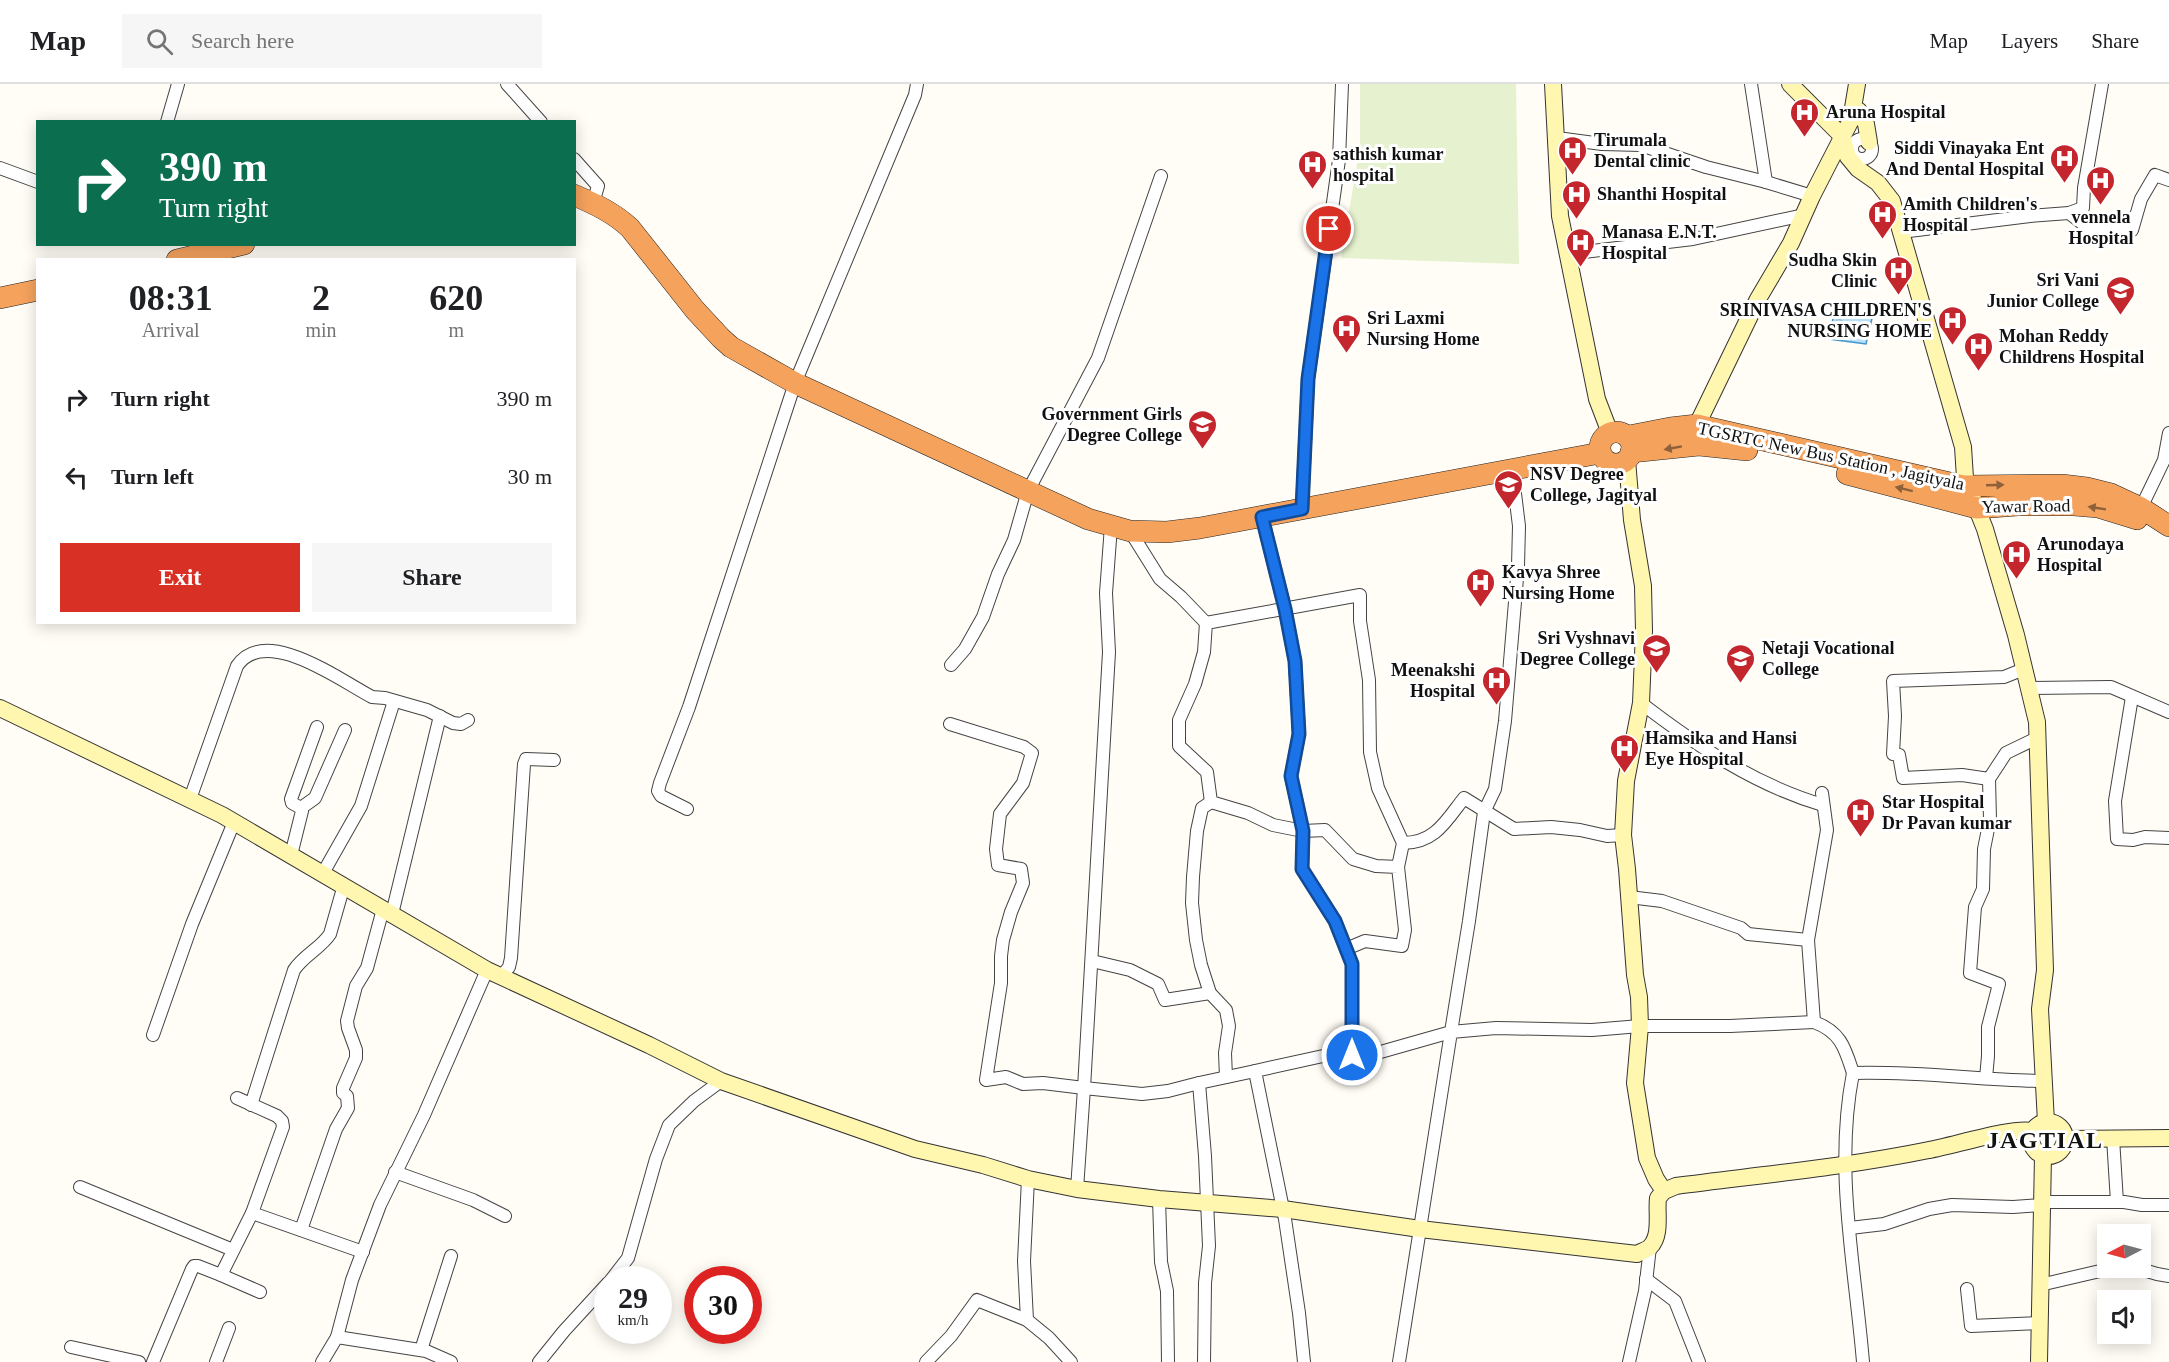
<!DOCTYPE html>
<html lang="en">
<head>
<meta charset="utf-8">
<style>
  :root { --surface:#fff; --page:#f6f6f6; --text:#202124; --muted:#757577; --line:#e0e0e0; --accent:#d93025 }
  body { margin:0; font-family:Georgia,serif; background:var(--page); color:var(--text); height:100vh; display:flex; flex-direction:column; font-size:22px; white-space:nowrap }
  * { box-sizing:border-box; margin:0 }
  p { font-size:20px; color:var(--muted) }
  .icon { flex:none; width:33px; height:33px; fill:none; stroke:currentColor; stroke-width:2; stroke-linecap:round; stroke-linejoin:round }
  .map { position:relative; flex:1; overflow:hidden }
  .side { position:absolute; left:36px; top:174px; width:540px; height:366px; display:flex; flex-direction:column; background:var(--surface); border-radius:0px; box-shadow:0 3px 15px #0003 }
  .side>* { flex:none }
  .top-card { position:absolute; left:36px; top:36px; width:540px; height:126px; border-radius:0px; box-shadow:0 3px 15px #0003; background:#0b6e4f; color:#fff; overflow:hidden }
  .needle { width:39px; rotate:264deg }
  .buttons { position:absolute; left:2097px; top:1140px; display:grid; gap:12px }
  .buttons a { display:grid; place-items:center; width:54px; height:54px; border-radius:0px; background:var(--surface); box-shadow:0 3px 15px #0003; font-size:30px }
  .speed { position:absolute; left:594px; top:1182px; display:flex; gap:12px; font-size:30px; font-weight:700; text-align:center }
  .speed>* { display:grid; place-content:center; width:78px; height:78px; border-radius:50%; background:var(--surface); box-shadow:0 3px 15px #0003; line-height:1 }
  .speed small { font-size:15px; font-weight:400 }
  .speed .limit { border:9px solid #d22; background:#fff; color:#111 }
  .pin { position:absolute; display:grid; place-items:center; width:51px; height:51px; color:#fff; margin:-26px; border:3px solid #fff; border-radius:50%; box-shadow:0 2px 6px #0007 }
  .me { position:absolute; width:66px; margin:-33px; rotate:0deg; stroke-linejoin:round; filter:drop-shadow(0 0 4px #0008) }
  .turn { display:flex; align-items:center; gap:21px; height:126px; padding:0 24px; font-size:27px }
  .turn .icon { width:78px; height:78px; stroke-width:2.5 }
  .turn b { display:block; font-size:42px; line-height:51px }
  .eta { display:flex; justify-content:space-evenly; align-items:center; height:102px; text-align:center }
  .eta b { font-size:36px; font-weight:700; line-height:42px }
  .primary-button { display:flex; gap:12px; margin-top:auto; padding:12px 24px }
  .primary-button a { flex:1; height:69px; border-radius:0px; background:var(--accent); color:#fff; font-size:24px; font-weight:700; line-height:69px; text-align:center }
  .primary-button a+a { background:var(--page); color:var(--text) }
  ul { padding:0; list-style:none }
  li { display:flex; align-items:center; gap:18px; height:78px; padding:0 24px }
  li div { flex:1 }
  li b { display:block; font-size:22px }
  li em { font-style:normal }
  header { display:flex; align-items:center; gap:36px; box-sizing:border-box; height:84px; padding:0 30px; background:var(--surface); border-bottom:2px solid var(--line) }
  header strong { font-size:28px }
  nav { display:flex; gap:33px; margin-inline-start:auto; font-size:21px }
  .search { width:420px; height:54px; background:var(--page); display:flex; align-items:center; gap:15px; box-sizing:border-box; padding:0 21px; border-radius:0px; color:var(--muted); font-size:22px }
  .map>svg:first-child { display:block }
  .pitch { fill:#e6f2cf }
  .water { fill:url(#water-ripples); stroke:#3f96cf; stroke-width:1.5 }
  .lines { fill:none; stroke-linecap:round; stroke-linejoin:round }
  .street-casing { stroke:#444; stroke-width:14 }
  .secondary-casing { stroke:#333; stroke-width:18 }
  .highway-casing { stroke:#222; stroke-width:22 }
  .street { stroke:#fff; stroke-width:12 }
  .secondary { stroke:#fff6b0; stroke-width:16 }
  .highway { stroke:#f5a25d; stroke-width:21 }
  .oneway { fill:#8e613b }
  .route-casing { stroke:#114b97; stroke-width:15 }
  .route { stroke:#1a73e8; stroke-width:10 }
  .labels { text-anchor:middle; stroke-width:6; stroke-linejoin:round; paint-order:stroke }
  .poi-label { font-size:18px; font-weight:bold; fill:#111; stroke:#fff; text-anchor:start }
  .street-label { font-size:18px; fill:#111; stroke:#fff }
  .district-label { font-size:24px; font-weight:bold; letter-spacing:1.5px; fill:#111; stroke:#fff }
</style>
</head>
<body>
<header>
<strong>Map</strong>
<div class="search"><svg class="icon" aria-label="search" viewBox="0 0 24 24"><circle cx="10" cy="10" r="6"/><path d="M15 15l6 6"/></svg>Search here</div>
<nav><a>Map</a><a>Layers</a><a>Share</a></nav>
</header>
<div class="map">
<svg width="2169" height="1278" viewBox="0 0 2169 1278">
  <defs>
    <pattern id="water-ripples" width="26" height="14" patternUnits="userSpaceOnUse" patternTransform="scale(1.5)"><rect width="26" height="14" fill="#b9e0f7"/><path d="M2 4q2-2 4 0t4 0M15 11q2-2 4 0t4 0" fill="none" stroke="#9ebfd3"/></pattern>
  </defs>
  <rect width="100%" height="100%" fill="#fffdf5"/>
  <!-- pitch -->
  <polygon class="pitch" points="1360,0 1516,0 1519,180 1341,174 1360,63"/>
  <!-- water -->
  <polygon class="water" points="1835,224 1873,230 1866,260 1829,255"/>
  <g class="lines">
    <defs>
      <g id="street">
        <polyline points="507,0 541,38"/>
        <polyline points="1751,0 1766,98"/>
        <polyline points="167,38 178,0"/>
        <polyline points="1557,54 1602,60 1641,61 1706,83 1766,98 1812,112"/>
        <circle cx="1862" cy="65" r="10"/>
        <polyline points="574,75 598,102 593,119"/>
        <polyline points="0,84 38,98"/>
        <polyline points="2069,129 2091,146 2132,146 2141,115 2155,91 2169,96"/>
        <polyline points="1901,148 2030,132 2069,129 2083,124 2084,104 2102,0"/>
        <polyline points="1567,170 1693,155 1804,131"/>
        <polyline points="1302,425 1308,295 1339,76 1342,0"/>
        <polyline points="2139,428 2164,376 2169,349"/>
        <polyline points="1262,433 1285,525 1295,577 1299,650 1291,692 1303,747 1302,785 1335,837 1352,880 1352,971"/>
        <polyline points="1130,447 1160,495 1181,513 1206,539"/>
        <polyline points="951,581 965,565 983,533 998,490 1014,456 1028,407 1098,274 1161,92"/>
        <polyline points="2024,585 2004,593 1893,597 1895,632 1893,670 1899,671 1903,694 1962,691 1989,695 2006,669 2037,654"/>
        <polyline points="2029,604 2111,603 2169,628"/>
        <polyline points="2132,613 2115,717 2117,755 2133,756 2145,753 2169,754"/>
        <path d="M1641,619c56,43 114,82 182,102"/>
        <polyline points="950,640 1024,663 1032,669 1023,699 1000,730 996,765 998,781 1021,785 1023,799 1011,828 1003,856 1001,872 1001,899 986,996 1006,993 1023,1000 1043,999 1084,1004 1109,568 1106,509 1111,442"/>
        <path d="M1822,709l5,37 -19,110 6,82c27,10 31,26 39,51"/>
        <path d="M190,715l47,-133c28,-42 104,15 135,31l13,1 42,12 26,13 8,1 7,-4"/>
        <polyline points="1211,718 1202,724 1197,747 1193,793 1192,819 1196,856 1201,881 1210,909 1226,926 1229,942 1225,969 1226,993"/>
        <polyline points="301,724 315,714 345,646"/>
        <polyline points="687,725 661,712 658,707 660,699 689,623 795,299 915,11 917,0"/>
        <path d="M1403,759c32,0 43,-22 61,-45l50,31 37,-2 29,3 27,6 16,-1"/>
        <polyline points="291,771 302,727 301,724 292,719 291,715 317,643"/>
        <polyline points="323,789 361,722 394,617"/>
        <polyline points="1629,813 1662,817 1741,844 1748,850 1808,856"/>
        <polyline points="392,830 440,632"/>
        <polyline points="1346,865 1365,857 1402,862 1405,846 1398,783 1403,759 1378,704 1370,668 1369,596 1360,537 1360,511 1206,539 1204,568 1195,600 1179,636 1179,662 1207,688 1211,718 1248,729 1273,741 1303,747 1325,746 1353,775 1376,782 1398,783"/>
        <polyline points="1092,877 1130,886 1158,900 1165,916 1210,909"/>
        <polyline points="501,893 509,883 511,874 524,680 526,675 554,676"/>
        <polyline points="153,951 192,840 234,738"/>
        <polyline points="1986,994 1988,972 1988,943 1999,900 1970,889 1975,823 1983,805 1984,765 1990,735 1989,695"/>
        <polyline points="237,1014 277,1032 282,1037 283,1043 252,1129 363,1168"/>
        <path d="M251,1021l43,-135c10,-15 27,-22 36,-36l14,-49"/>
        <polyline points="2113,1054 2117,1118"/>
        <polyline points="395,1088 473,1116 505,1132"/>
        <polyline points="80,1103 233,1166"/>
        <polyline points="1077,1105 1084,1004 1142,1010 1168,1007 1199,999"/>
        <polyline points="1159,1115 1161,1178 1167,1207 1168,1278"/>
        <polyline points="2043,1118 2124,1118 2142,1121 2169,1121"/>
        <polyline points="1850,1144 1884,1140 1929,1125 1952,1121 2013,1123 2043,1121"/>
        <polyline points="301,1146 336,1045 348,1024 347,1012 343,1009 343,1004 356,974 356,966 348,944 347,937 356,902 367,884 383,825"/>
        <polyline points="2137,1184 2157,1190 2169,1192"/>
        <polyline points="221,1191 260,1208"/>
        <polyline points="1646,1195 1675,1217 1699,1278"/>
        <polyline points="611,1196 628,1174 656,1075 669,1041 694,1017 721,997"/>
        <polyline points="2040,1201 2113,1184"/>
        <polyline points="1967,1205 1971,1242 2039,1239"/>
        <polyline points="1027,1236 1024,1177 1028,1095"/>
        <polyline points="337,1253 352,1196 380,1121 424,1031 487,886"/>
        <polyline points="71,1263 139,1278"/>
        <polyline points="421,1266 451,1172"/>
        <polyline points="153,1278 192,1185 194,1182 198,1182 221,1191 252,1129"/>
        <polyline points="216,1278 229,1244"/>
        <polyline points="322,1278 337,1253 426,1267 451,1278"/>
        <polyline points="539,1278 564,1247 608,1199"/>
        <polyline points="926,1278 951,1252 977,1216 1027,1236 1049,1254 1071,1278"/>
        <polyline points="1204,1278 1205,1199 1209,1162 1205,1072 1199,999 1255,987"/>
        <polyline points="1304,1278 1299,1229 1285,1135 1255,987 1323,972 1377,969 1451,948 1469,837 1484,728 1495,705 1505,637 1518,482 1519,442 1512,385"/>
        <polyline points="1399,1278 1451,948 1496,944 1592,946 1640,942 1730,942 1814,938"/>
        <polyline points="1629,1278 1645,1207 1650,1163"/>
        <path d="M1863,1278c-8,-96 -29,-193 -10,-289 64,-2 127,7 191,8"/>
      </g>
      <g id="secondary">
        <polyline points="1553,0 1560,132 1597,315 1610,349"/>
        <polyline points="1790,0 1842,52 1848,73 1858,85 1878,99 1892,117 1963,363 1965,394 1963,412"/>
        <polyline points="1852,28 1859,27 1866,40 1869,58"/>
        <polyline points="1698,351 1697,341 1758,215 1791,159 1812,112 1851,36 1857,0"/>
        <polyline points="1627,376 1632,436 1643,502 1644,547 1641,619 1626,697 1623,751 1627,785 1635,891 1639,913 1640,942 1635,999 1647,1074 1656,1095 1664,1107"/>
        <polyline points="1973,415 1985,445 2016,551 2037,638 2045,886 2040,925 2046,1038"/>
        <path d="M0,624l222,107 265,155 162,75 72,36 194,68 68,16 45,14 49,10 82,10 124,10 137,20 217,25c3,-2 10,-4 13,-7 12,-12 6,-35 8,-49l6,-7 12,-5c84,-11 170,-19 253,-36 24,-4 82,-23 103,-19"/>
        <circle cx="2048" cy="1055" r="17"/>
        <polyline points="2065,1055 2169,1054"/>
        <polyline points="2039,1278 2043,1072"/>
      </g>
      <g id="highway">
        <path d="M574,111c21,9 40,18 56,33l65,82 26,28 10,9 64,36 293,136 42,12 37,1 33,-4 400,-75"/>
        <polyline points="177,176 244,160"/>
        <polyline points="0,214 38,206"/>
        <circle cx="1616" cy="364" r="16"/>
        <polyline points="1629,352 1670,344 1697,341 1963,402 2062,401 2087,404 2111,410 2141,424 2169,442"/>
        <polyline points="1631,368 1699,361 1747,366"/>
        <polyline points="1847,390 1977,424 2018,421 2074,421 2098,423 2137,435"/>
      </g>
    </defs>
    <!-- street casing -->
    <use href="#street" class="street-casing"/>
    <!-- secondary casing -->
    <use href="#secondary" class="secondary-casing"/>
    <!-- highway casing -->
    <use href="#highway" class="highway-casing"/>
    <!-- street -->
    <use href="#street" class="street"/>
    <!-- secondary -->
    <use href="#secondary" class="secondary"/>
    <!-- highway -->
    <use href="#highway" class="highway"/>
  </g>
  <!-- one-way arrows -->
  <defs><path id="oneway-solid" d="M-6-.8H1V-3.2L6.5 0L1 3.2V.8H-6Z" transform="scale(1.5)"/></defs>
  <g class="oneway">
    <use href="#oneway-solid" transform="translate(1673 364) rotate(170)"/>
    <use href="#oneway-solid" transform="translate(1995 401) rotate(-2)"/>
    <use href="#oneway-solid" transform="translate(1904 405) rotate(-166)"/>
    <use href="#oneway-solid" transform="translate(2097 424) rotate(-171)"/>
  </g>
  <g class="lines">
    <defs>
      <polyline id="route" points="1329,145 1308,295 1302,425 1262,433 1285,525 1295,577 1299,650 1291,692 1303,747 1302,785 1335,837 1352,880 1352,971"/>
    </defs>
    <!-- route casing -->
    <use href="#route" class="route-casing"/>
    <!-- route -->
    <use href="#route" class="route"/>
  </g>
  <!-- icons -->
  <defs>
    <symbol id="hospital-pin" viewBox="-11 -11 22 30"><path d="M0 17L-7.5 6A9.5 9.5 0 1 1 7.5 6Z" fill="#c4262e" stroke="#fff"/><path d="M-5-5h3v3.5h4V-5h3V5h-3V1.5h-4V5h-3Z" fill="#fff"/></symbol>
    <symbol id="university-pin" viewBox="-11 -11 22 30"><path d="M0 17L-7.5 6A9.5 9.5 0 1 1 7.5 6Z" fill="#c4262e" stroke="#fff"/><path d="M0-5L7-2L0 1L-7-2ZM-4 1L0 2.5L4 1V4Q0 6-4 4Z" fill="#fff"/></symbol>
  </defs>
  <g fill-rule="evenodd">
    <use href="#hospital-pin" x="1788" y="12" width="33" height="45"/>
    <use href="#hospital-pin" x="1556" y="50" width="33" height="45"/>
    <use href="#hospital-pin" x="2048" y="58" width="33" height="45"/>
    <use href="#hospital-pin" x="1296" y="64" width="33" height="45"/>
    <use href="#hospital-pin" x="2084" y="80" width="33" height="45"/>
    <use href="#hospital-pin" x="1560" y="94" width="33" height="45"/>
    <use href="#hospital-pin" x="1866" y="114" width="33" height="45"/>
    <use href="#hospital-pin" x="1564" y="142" width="33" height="45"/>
    <use href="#hospital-pin" x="1882" y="170" width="33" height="45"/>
    <use href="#university-pin" x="2104" y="190" width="33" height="45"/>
    <use href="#hospital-pin" x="1936" y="220" width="33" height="45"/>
    <use href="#hospital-pin" x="1330" y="228" width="33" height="45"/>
    <use href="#hospital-pin" x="1962" y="246" width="33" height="45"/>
    <use href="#university-pin" x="1186" y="324" width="33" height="45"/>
    <use href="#university-pin" x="1492" y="384" width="33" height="45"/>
    <use href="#hospital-pin" x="2000" y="454" width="33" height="45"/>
    <use href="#hospital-pin" x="1464" y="482" width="33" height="45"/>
    <use href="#university-pin" x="1640" y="548" width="33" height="45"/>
    <use href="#university-pin" x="1724" y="558" width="33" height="45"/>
    <use href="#hospital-pin" x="1480" y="580" width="33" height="45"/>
    <use href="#hospital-pin" x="1608" y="648" width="33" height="45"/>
    <use href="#hospital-pin" x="1844" y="712" width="33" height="45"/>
  </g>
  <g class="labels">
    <!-- poi labels -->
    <g class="poi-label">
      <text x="1826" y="34">Aruna Hospital</text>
      <text x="1594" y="62">Tirumala<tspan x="1594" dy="21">Dental clinic</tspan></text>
      <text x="2044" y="70" text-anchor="end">Siddi Vinayaka Ent<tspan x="2044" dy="21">And Dental Hospital</tspan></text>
      <text x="1333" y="76">sathish kumar<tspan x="1333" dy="21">hospital</tspan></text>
      <text x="1597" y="116">Shanthi Hospital</text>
      <text x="1903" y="126">Amith Children's<tspan x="1903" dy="21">Hospital</tspan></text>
      <text x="2101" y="139" text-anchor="middle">vennela<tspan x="2101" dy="21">Hospital</tspan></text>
      <text x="1602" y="154">Manasa E.N.T.<tspan x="1602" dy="21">Hospital</tspan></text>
      <text x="1877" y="182" text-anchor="end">Sudha Skin<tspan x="1877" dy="21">Clinic</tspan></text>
      <text x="2099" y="202" text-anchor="end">Sri Vani<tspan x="2099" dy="21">Junior College</tspan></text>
      <text x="1932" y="232" text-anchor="end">SRINIVASA CHILDREN'S<tspan x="1932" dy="21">NURSING HOME</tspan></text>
      <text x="1367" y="240">Sri Laxmi<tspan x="1367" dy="21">Nursing Home</tspan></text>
      <text x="1999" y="258">Mohan Reddy<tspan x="1999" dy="21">Childrens Hospital</tspan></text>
      <text x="1182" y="336" text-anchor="end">Government Girls<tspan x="1182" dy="21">Degree College</tspan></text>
      <text x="1530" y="396">NSV Degree<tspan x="1530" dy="21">College, Jagityal</tspan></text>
      <text x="2037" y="466">Arunodaya<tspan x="2037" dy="21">Hospital</tspan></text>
      <text x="1502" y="494">Kavya Shree<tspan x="1502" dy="21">Nursing Home</tspan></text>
      <text x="1635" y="560" text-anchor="end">Sri Vyshnavi<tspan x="1635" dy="21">Degree College</tspan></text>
      <text x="1762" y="570">Netaji Vocational<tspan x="1762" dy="21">College</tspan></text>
      <text x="1475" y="592" text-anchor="end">Meenakshi<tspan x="1475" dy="21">Hospital</tspan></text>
      <text x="1645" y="660">Hamsika and Hansi<tspan x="1645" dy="21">Eye Hospital</tspan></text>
      <text x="1882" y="724">Star Hospital<tspan x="1882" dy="21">Dr Pavan kumar</tspan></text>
    </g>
    <!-- street labels -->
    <g class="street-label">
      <text transform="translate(1831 372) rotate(12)" y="6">TGSRTC New Bus Station , Jagityala</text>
      <text transform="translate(2026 422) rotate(-1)" y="6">Yawar Road</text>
    </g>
    <!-- district labels -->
    <g class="district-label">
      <text x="2045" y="1064">JAGTIAL</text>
    </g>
  </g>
</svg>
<div class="buttons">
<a><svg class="needle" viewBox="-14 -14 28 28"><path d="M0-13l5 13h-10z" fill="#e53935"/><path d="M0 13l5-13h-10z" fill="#757577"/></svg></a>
<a><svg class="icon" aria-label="sound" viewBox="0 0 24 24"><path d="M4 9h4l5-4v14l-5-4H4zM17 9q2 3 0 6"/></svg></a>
</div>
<div class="speed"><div>29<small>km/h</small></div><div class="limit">30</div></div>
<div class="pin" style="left:1329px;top:145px;background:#d93025"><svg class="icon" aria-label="arrive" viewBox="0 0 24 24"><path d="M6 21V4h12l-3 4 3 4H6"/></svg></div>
<svg class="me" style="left:1352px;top:971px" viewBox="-20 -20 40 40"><circle r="17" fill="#1a73e8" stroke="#fff" stroke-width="3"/><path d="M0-11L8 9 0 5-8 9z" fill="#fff"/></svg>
<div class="top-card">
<div class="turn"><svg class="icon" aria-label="right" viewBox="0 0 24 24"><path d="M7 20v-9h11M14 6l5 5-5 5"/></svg><div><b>390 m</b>Turn right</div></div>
</div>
<section class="side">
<div class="eta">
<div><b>08:31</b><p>Arrival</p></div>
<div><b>2</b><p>min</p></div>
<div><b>620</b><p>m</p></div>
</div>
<ul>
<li><svg class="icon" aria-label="right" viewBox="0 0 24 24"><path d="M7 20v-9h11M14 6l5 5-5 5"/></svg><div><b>Turn right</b></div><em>390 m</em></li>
<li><svg class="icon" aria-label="left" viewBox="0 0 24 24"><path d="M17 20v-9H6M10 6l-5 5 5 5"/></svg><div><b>Turn left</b></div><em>30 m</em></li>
</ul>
<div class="primary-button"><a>Exit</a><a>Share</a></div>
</section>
</div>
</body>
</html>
